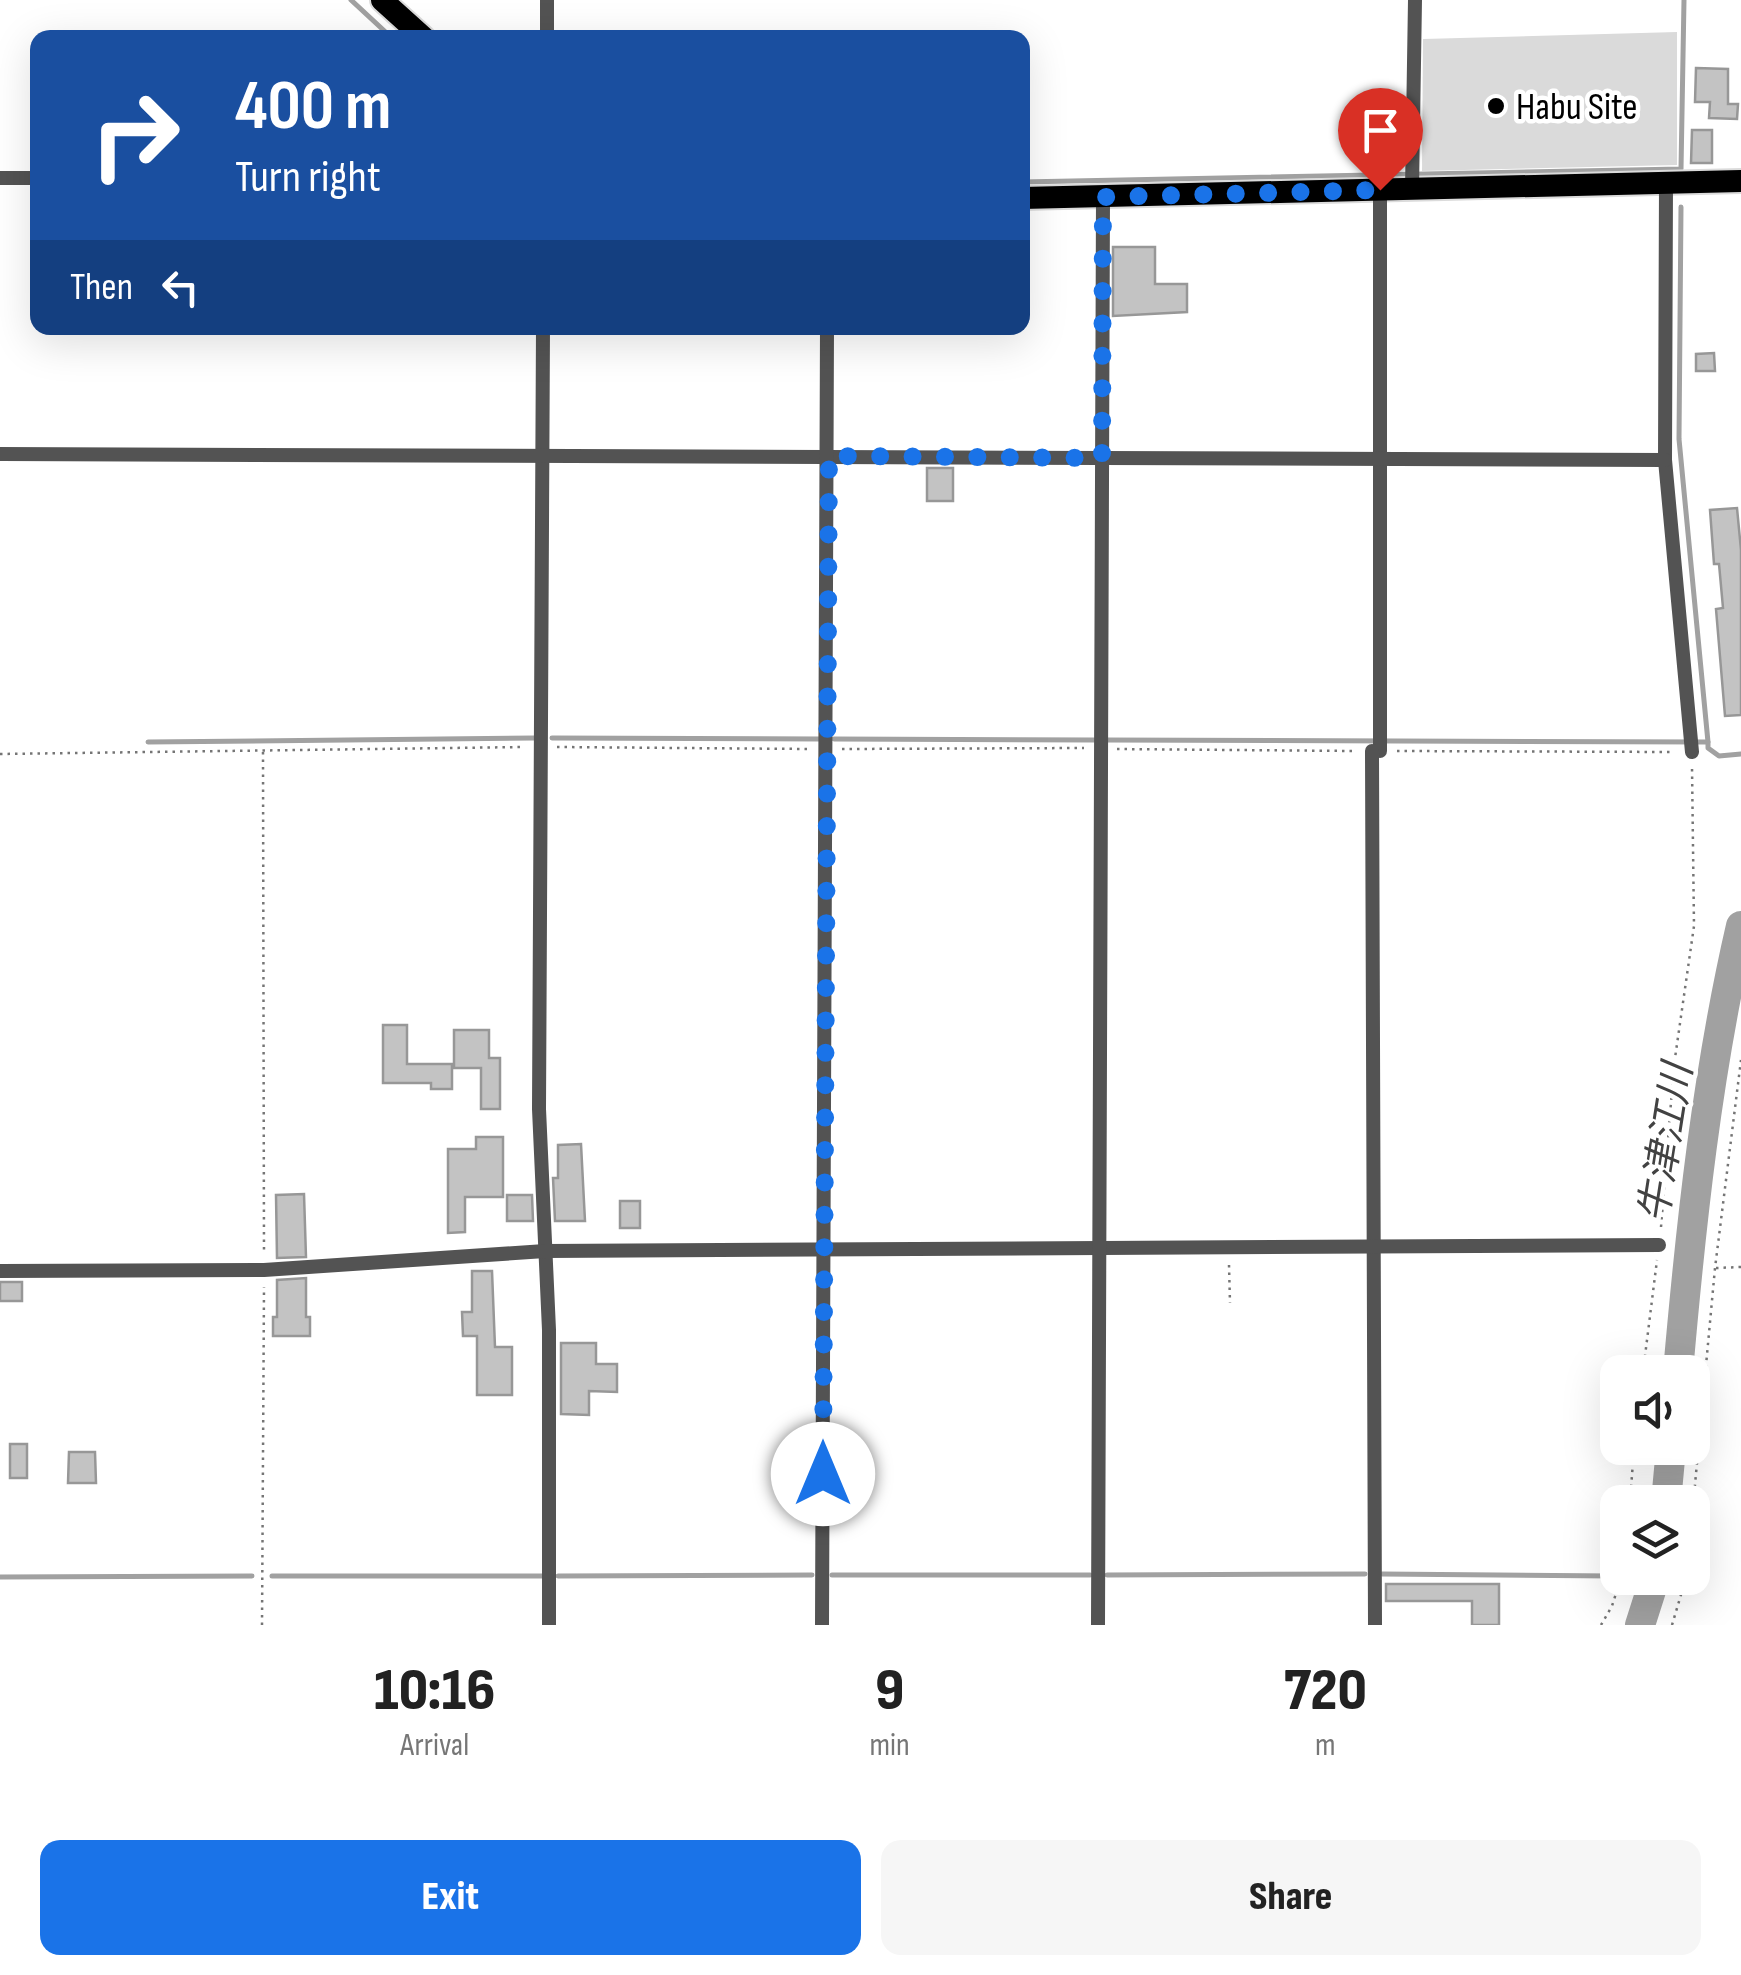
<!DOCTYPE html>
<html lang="en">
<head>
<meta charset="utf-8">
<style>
  :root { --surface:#fff; --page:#f6f6f6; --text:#222; --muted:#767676; --accent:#1a73e8 }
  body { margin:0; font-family:"Sofia Sans Condensed","Noto Sans JP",sans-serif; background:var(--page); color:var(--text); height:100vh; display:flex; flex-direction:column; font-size:38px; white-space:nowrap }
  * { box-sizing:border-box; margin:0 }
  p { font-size:32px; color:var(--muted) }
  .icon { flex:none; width:55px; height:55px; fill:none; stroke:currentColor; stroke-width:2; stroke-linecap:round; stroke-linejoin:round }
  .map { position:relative; height:1625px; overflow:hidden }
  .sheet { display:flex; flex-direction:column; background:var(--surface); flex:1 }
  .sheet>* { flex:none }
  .top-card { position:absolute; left:30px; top:30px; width:1000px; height:305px; border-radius:20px; box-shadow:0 10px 40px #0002; background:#1a4fa0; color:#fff; overflow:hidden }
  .fabs { position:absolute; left:1600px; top:1355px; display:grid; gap:20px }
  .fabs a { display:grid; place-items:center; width:110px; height:110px; border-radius:20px; background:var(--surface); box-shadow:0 10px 40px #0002; font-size:50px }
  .pin { position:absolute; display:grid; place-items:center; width:85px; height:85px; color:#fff; margin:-102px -42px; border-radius:50% 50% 50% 0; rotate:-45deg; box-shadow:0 0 10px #0007 }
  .pin .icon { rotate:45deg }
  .me { position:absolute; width:110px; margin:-55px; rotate:0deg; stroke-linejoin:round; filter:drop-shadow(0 0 8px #0008) }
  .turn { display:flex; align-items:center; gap:35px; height:210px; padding:0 40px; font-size:45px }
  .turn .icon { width:130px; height:130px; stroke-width:2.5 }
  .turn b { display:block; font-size:70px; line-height:85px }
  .then { display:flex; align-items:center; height:95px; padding:0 40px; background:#0003; gap:20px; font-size:38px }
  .eta { display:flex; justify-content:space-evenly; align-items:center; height:170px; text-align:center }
  .eta b { font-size:60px; font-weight:800; line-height:70px }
  .primary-button { display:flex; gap:20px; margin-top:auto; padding:20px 40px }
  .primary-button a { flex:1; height:115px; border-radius:20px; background:var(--accent); color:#fff; font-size:40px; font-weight:800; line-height:115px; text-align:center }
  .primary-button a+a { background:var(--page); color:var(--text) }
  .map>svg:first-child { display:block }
  .green { fill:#dadada }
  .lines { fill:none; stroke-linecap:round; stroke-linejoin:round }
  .stream { stroke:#a1a1a1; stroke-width:5 }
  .river { stroke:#a1a1a1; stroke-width:30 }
  .building { fill:#c3c3c3; stroke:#979797; stroke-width:2.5 }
  .primary-casing { stroke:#dbdbdb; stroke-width:26 }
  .path { stroke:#757575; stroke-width:2.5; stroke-dasharray:2.5 5; stroke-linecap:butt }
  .minor { stroke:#535353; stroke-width:14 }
  .primary { stroke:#000; stroke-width:22 }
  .route { stroke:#1a73e8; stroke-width:18; stroke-dasharray:0 32.4 }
  .poi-dot { fill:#000; stroke:#fff; stroke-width:4 }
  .labels { text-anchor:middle; stroke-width:9; stroke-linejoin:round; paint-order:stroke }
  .poi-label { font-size:38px; fill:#000; stroke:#fff; text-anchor:start }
  .water-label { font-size:40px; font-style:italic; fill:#424242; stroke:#fff }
</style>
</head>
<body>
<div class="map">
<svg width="1741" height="1625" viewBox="0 0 1741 1625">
  <rect width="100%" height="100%" fill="#fff"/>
  <!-- green -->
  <polygon class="green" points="1677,32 1677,165 1422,171 1423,39"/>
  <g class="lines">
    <!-- stream -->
    <g class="stream">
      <polyline points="351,0 392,38"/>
      <polyline points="1022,182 1681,169 1684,0"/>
      <polyline points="1681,207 1679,439 1708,742 1708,748 1719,756 1741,754"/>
      <polyline points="552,738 820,739"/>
      <polyline points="834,739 1094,740"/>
      <polyline points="1105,740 1708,742"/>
      <polyline points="148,742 534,738"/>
      <polyline points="1382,1574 1612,1576"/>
      <polyline points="832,1575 1090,1575"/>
      <polyline points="1107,1575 1365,1574"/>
      <polyline points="272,1576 543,1576"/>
      <polyline points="558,1576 812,1575"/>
      <polyline points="0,1577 252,1576"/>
      <polyline points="1631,1581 1654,1586"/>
    </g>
    <!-- river -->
    <g class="river">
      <path d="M1678,1372c13,-149 29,-299 63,-446"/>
      <polyline points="1666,1502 1671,1448"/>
      <polyline points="1640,1625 1655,1578"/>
    </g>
  </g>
  <!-- building -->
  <g class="building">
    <polygon points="1696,68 1728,69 1728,104 1738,104 1737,119 1709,118 1710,102 1695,102"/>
    <polygon points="1692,130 1712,130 1712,163 1691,163"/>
    <polygon points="1113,247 1155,247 1155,284 1187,284 1187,312 1113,316"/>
    <polygon points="1714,353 1715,371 1696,371 1696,354"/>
    <rect x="927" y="468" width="26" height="33"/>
    <polygon points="1737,508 1741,550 1741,715 1725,716 1716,609 1723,608 1719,564 1714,564 1710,510"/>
    <polygon points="383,1025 407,1025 407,1064 452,1064 452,1089 431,1089 431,1083 383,1083"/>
    <polygon points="454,1030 489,1030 489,1058 500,1058 500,1109 481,1109 481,1068 454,1068"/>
    <polygon points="476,1137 503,1137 503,1197 465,1197 465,1232 448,1233 448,1149 476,1149"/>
    <polygon points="581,1144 585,1221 555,1221 553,1178 558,1178 558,1145"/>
    <polygon points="304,1194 306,1257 277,1258 276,1195"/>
    <polygon points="507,1195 532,1195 533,1221 507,1221"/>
    <rect x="620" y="1201" width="20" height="27"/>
    <polygon points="472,1271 492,1271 495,1347 512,1347 512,1395 477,1395 477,1336 463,1336 462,1312 472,1312"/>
    <polygon points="306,1278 306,1317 310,1317 310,1336 273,1336 273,1317 277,1317 277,1280"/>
    <rect x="0" y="1282" width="22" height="19"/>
    <polygon points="561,1343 596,1343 596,1364 617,1364 617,1392 589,1391 589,1415 561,1414"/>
    <rect x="10" y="1444" width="17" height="34"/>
    <polygon points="69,1452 95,1452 96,1483 68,1483"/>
    <polygon points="1386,1584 1499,1584 1499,1625 1472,1625 1472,1601 1386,1601"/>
  </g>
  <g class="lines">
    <defs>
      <g id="primary">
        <polyline points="382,0 424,38"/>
        <polyline points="1022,198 1741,181"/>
      </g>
    </defs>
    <!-- primary casing -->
    <use href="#primary" class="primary-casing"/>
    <!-- path -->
    <g class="path">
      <polyline points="557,747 809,749"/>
      <polyline points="842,749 1084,748"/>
      <polyline points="1117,749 1354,751"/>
      <polyline points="1397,751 1674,752"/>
      <polyline points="263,752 264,1254"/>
      <polyline points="0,754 524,747"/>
      <polyline points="1661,1227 1674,1065 1694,926 1692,767"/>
      <polyline points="1229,1265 1230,1303"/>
      <polyline points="1716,1268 1741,1267"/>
      <polyline points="1643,1372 1657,1260"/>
      <polyline points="1630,1502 1634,1448"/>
      <polyline points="1692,1517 1715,1268 1741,1060"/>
      <polyline points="262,1625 264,1287"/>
      <polyline points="1601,1625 1612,1606 1621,1578"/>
      <polyline points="1672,1625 1686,1578"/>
    </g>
    <!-- minor -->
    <g class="minor">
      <polyline points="547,0 547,38"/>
      <polyline points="0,178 38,178"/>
      <polyline points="1666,183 1665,460 1692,752"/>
      <polyline points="1412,189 1415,0"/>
      <polyline points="1380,190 1380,751"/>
      <polyline points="543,328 539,1109 549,1330 549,1625"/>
      <polyline points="0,454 1665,460"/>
      <polyline points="1372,751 1375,1625"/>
      <polyline points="0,1271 264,1270 545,1251 1659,1245"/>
      <polyline points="822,1625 827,328"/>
      <polyline points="1098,1625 1103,197"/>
    </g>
    <!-- primary -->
    <use href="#primary" class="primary"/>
  </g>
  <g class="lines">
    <!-- route -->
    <polyline class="route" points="823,1474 829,456 1102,458 1103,197 1380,190"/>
  </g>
  <!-- markers -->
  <circle class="poi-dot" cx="1496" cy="106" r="10"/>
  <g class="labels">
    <!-- poi labels -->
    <g class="poi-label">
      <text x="1516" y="119">Habu Site</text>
    </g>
    <!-- water labels -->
    <g class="water-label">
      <text transform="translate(1665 1143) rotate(-81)" y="14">牛津江川</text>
    </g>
  </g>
</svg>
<div class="fabs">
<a><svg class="icon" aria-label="sound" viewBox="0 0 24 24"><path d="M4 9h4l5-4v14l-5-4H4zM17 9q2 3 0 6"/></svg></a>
<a><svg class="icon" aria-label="layers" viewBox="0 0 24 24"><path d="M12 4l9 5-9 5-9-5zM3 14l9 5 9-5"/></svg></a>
</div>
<div class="pin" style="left:1380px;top:190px;background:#d93025"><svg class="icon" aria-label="arrive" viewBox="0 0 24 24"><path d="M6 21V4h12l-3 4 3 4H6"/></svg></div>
<svg class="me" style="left:823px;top:1474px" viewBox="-20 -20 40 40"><circle r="19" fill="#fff"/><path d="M0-13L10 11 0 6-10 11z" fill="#1a73e8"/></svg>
<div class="top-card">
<div class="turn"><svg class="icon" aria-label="right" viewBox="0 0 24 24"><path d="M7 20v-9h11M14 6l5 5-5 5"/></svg><div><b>400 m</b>Turn right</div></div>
<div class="then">Then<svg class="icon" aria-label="left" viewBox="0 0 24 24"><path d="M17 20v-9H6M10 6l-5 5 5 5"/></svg></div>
</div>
</div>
<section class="sheet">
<div class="eta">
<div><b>10:16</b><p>Arrival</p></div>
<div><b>9</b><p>min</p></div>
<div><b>720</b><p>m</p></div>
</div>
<div class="primary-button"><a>Exit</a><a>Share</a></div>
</section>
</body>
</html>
